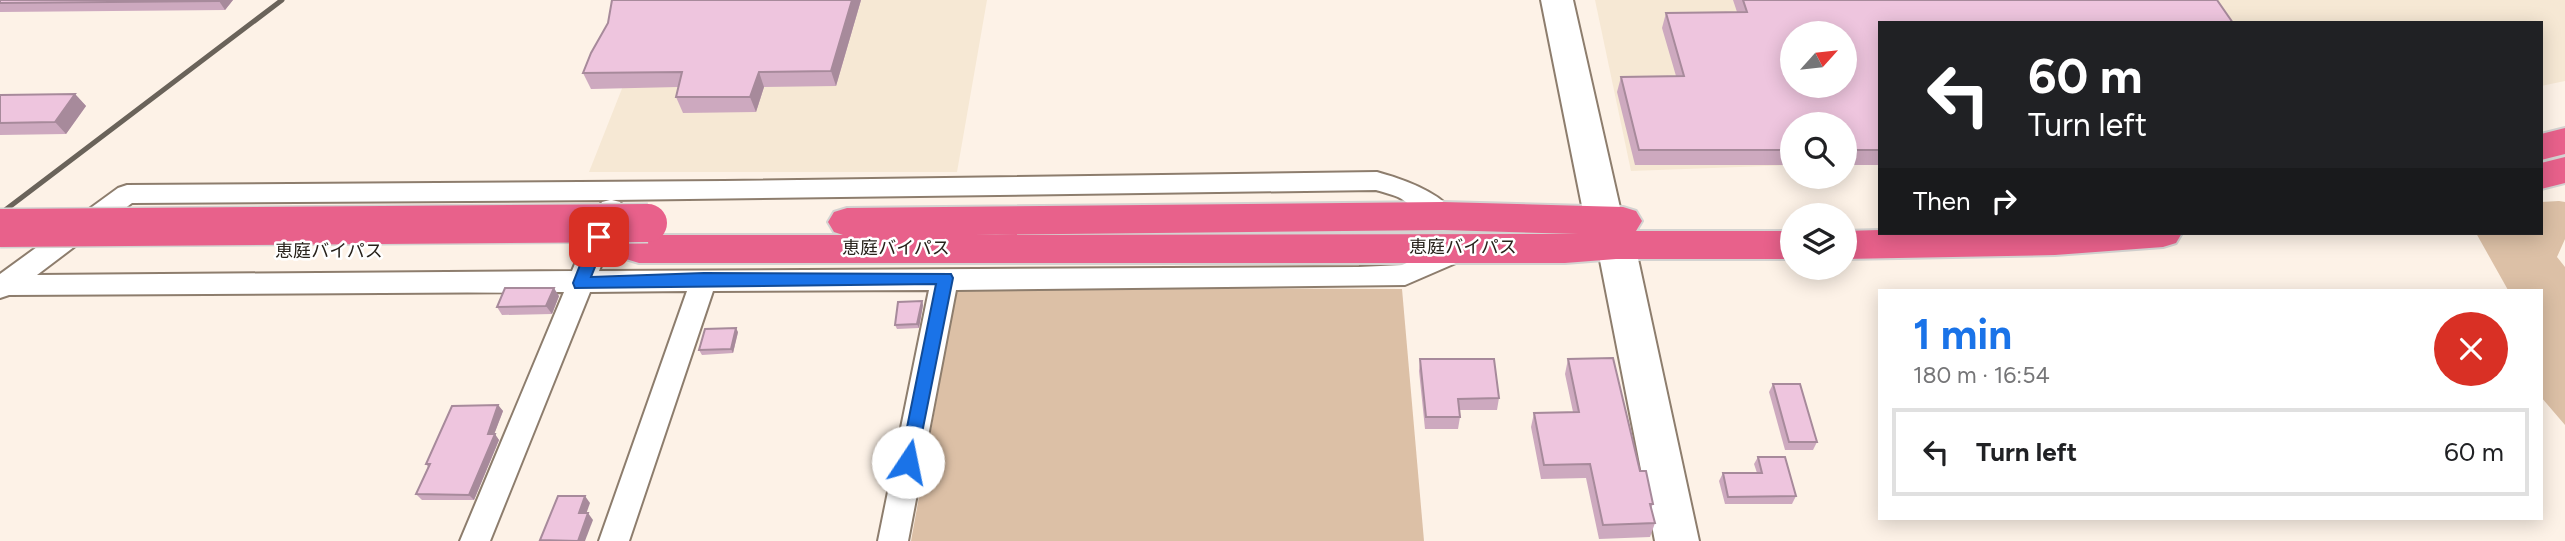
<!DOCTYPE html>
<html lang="en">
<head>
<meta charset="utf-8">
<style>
  :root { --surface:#fff; --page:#f6f6f6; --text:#202124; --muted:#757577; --line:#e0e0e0; --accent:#1a73e8 }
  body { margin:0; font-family:Figtree,"Noto Sans JP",sans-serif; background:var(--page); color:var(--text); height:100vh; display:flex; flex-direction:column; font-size:26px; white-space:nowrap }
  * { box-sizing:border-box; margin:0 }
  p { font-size:23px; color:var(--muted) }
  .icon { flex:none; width:38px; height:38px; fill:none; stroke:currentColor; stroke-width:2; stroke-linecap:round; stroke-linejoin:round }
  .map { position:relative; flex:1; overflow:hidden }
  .panel { position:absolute; left:1878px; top:289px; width:665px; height:231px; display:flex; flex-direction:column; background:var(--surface); border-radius:0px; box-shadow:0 4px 18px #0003 }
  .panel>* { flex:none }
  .banner { position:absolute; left:1878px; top:21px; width:665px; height:214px; border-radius:0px; box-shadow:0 4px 18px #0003; background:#202124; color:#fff; overflow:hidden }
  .needle { width:46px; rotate:63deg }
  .tools { position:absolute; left:1780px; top:21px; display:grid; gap:14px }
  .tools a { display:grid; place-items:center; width:77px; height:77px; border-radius:50%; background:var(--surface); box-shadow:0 4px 18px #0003; font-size:35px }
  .pin { position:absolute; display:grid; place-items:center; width:60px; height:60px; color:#fff; margin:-30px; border-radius:14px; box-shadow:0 4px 10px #0006 }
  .me { position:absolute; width:77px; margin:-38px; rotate:11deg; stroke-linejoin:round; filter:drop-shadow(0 0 5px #0008) }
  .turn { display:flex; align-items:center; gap:24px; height:147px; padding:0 35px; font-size:32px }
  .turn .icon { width:91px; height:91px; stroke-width:2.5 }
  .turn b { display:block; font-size:49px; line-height:60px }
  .then { display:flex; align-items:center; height:66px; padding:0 35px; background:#0003; gap:14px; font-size:26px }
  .round { display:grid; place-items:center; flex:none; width:74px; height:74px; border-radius:37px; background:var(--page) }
  .head { display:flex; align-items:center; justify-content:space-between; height:119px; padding:0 35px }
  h1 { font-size:42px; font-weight:700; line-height:52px; color:var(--accent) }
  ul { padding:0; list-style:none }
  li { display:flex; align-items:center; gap:21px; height:88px; margin:0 14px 10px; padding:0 21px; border:4px solid var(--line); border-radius:0px }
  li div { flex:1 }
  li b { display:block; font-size:26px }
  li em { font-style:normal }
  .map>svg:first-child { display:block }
  .industrial { fill:#f6e8d4; fill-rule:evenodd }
  .green { fill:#dcc0a6 }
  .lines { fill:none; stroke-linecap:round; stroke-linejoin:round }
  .street-casing { stroke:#8d7d6d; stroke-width:4 }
  .secondary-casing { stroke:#8d7d6d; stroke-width:4 }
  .highway-casing { stroke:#d4d3d1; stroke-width:4 }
  .street { fill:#fff; fill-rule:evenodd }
  .secondary { fill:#fff; fill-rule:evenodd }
  .highway { fill:#e8618b; fill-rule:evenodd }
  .rail { stroke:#6a635a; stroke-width:5 }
  .highway-bridge-casing { stroke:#d4d3d1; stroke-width:41; stroke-linecap:butt }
  .highway-bridge { stroke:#e8618b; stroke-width:38 }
  .wall { fill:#cda9bf }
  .shaded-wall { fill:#a78a9b }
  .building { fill:#eec5de; stroke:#a78a9b; stroke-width:2; fill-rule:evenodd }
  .route { fill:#1a73e8; stroke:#114b97; stroke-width:2 }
  .labels { text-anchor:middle; stroke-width:5; stroke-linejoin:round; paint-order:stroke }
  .street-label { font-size:18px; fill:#28221b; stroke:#fff }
</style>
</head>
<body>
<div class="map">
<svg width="2565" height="541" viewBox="0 0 2565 541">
  <rect width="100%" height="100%" fill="#fdf2e7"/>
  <!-- industrial -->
  <g class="industrial">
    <polygon points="657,0 987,0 957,172 589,172"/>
    <path d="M1595,0h970v81l-24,5v-63h-661l-36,101h-52v41l-161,6zM1792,33h52v53h-52z"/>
  </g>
  <!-- green -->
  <g class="green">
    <polygon points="2559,201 2565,202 2565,239 2557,257 2565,267 2565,425 2541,397 2541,290 2508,290 2476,233 2541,233 2541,202"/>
    <polygon points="957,287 1402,289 1424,541 911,541"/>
  </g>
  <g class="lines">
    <defs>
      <path id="street" d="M1377,172c25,7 65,20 79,44l-4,7c-22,6 -36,-17 -54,-26 -7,-3 -15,-5 -22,-7l-764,10 8,2 4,7 -25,62 760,-4 43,-2 61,-26 9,3 4,7 -4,7 -67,29 -449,5 -48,251h-30l51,-251 -216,1 -84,250h-30l88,-250 -97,1 -100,249h-30l104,-249 -555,3 -9,3v-24l118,-86 9,-3 597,-4zM610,200l-8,2 -4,7 -26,62 -535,4 95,-72z"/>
      <polygon id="secondary" points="1541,0 1573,0 1623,221 1635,245 1699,541 1655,541 1597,245 1585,221"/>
      <g id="highway">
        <polygon points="2565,128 2565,154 2541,160 2541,134"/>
        <polygon points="2565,157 2565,183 2541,189 2541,163"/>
        <path d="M1443,202l180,5 13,4 6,10 -6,10h156v28h-176l-51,4h-926l-13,-4 -6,-10 6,-10 13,-4h204l-9,-3 -6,-10 6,-10 13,-4zM1443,230l135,4 -604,1z"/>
        <polygon points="1880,230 1880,233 2182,233 2176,243 2163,247 2055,255 1844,259 1844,231"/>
      </g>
    </defs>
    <!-- street casing -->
    <use href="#street" class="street-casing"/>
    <!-- secondary casing -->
    <use href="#secondary" class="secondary-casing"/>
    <!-- highway casing -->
    <use href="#highway" class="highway-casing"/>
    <!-- street -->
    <use href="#street" class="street"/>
    <!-- secondary -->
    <use href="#secondary" class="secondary"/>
    <!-- highway -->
    <use href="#highway" class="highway"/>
    <!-- rail -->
    <polyline class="rail" points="0,214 282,0"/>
    <defs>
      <polyline id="highway-bridge" points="0,228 648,223"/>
    </defs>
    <!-- highway-bridge casing -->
    <use href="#highway-bridge" class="highway-bridge-casing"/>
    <!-- highway-bridge -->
    <use href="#highway-bridge" class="highway-bridge"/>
  </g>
  <!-- wall -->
  <g class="wall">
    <polygon points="0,0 233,0 225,10 0,12"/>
    <polygon points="861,0 836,86 764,87 756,112 683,113 676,97 678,87 591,89 583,73"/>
    <polygon points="1733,0 2217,0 1880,23 1880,165 1844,165 1844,124 1792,124 1792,165 1635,165 1617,92 1621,77 1676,76 1662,28 1666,13 1737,12"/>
    <polygon points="75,94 86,106 66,134 0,135 0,95"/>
    <polygon points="559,296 552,314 502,315 497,307"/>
    <polygon points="923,305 919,328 897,329 895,325"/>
    <polygon points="738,332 733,353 702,355 699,350"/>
    <polygon points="1420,359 1499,398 1497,410 1459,410 1460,417 1458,429 1425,429 1419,371"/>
    <polygon points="1568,359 1640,471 1653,504 1651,508 1655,523 1650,537 1599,539 1586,478 1541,479 1531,427 1534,413 1573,412 1565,374"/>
    <polygon points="1773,384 1817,442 1813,450 1785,450 1769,392"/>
    <polygon points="498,405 503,411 494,434 499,440 474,500 422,500 416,494 428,467 426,464"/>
    <polygon points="1758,457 1796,496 1792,504 1725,504 1719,481 1723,473 1757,473 1754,464"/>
  </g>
  <!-- shaded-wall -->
  <g class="shaded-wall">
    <polygon points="220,0 233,0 225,10 219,1"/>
    <polygon points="852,0 861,0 836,86 831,71"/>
    <polygon points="759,72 764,87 756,112 750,97"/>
    <polygon points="75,94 86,106 66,134 55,122"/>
    <polygon points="554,288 559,296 552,314 546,306"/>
    <polygon points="922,301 923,305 919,328 917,324"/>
    <polygon points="736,328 738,332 733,353 731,349"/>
    <polygon points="498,405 503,411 492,440 488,434"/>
    <polygon points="495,434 499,440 474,500 469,495"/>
    <polygon points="585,496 590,503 584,520 579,513"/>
    <polygon points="588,513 593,520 585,541 578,541"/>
  </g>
  <!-- building -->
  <g class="building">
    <polygon points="0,0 220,0 219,1 0,3"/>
    <polygon points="612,0 852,0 831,71 759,72 750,97 676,97 682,72 583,73 591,53 608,23"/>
    <path d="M1743,0h474l16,23h-353v127h-36v-26h-52v26h-153l-18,-73 63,-1 -18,-63 81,-1zM1792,33h52v53h-52z"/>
    <polygon points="75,94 55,122 0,123 0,95"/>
    <polygon points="505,288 554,288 546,306 497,307"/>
    <polygon points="922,301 917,324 895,325 898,302"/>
    <polygon points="736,328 731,349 699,350 705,329"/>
    <polygon points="1613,358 1640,471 1646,471 1653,504 1650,504 1655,523 1603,525 1590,464 1544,465 1534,413 1579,412 1568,359"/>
    <polygon points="1420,359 1494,359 1499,398 1458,399 1460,417 1426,417"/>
    <polygon points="1773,384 1800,384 1817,442 1789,442"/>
    <polygon points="498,405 488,434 495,434 469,495 416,494 430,464 426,464 452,406"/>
    <polygon points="1758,457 1785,457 1796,496 1728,497 1723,473 1762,473"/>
    <polygon points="558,496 585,496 579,513 588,513 578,541 540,540"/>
  </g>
  <!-- route -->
  <polygon class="route" points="599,231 607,237 591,277 704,273 951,274 953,278 915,468 908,470 902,468 900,462 936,284 575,288 573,283 591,237"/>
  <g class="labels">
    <!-- street labels -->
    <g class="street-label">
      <text x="1463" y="253">恵庭バイパス</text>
      <text x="896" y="254">恵庭バイパス</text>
      <text x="329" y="257">恵庭バイパス</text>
    </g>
  </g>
</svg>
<div class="tools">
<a><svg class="needle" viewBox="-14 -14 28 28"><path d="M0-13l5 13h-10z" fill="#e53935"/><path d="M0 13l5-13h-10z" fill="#757577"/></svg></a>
<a><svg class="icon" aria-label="search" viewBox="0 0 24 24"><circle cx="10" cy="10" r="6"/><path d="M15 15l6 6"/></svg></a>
<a><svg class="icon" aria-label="layers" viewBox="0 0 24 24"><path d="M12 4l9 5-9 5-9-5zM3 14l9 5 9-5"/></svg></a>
</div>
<div class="pin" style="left:599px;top:237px;background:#d93025"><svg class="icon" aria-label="arrive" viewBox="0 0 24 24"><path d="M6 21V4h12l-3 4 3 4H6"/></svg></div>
<svg class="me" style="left:908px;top:462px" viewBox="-20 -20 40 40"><circle r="19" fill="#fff"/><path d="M0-13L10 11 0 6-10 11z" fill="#1a73e8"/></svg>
<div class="banner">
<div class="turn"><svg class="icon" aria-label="left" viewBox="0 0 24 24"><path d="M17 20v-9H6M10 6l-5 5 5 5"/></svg><div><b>60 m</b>Turn left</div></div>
<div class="then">Then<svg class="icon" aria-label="right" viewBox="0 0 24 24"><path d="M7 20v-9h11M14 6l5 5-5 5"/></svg></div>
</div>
<section class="panel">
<div class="head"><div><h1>1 min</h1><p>180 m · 16:54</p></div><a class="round" style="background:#d93025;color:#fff"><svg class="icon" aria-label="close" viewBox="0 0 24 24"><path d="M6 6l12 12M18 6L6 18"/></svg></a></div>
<ul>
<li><svg class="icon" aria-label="left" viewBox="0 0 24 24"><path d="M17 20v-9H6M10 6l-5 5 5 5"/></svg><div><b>Turn left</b></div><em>60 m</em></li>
</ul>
</section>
</div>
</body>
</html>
